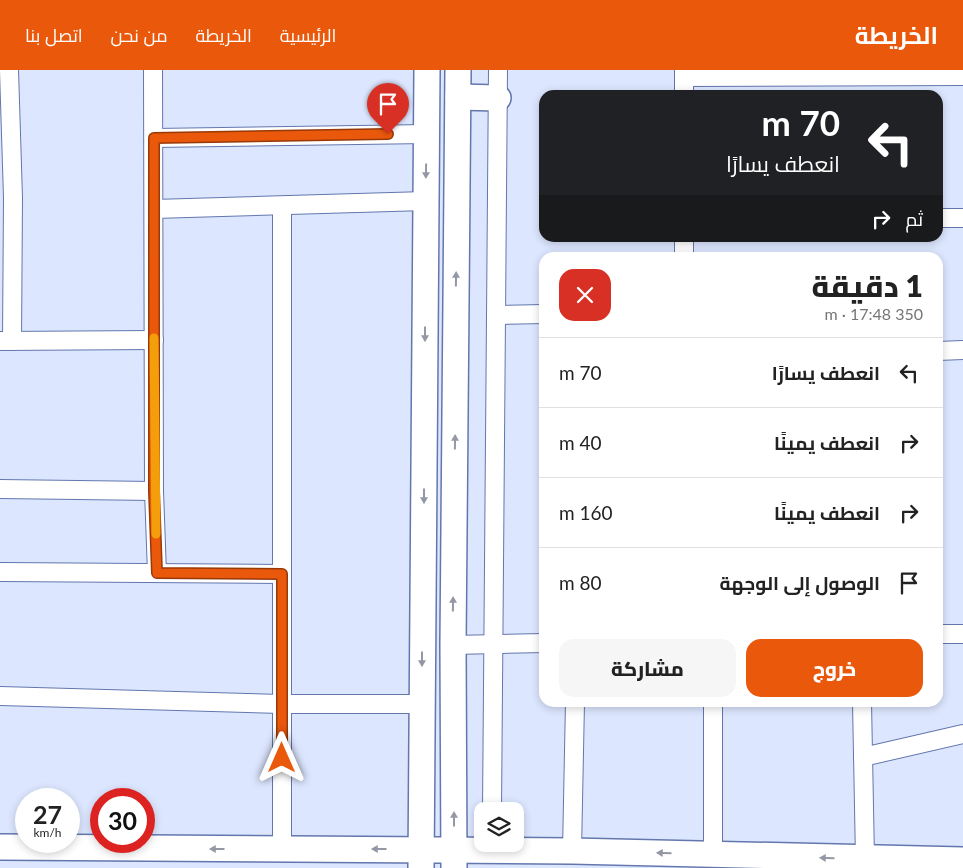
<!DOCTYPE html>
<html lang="ar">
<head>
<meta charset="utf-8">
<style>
  :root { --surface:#fff; --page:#f6f6f6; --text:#222; --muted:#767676; --line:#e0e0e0; --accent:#ea580c }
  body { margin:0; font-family:Lato,Cairo,sans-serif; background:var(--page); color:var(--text); direction:rtl; height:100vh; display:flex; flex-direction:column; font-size:19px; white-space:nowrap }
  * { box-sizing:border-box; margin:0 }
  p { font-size:16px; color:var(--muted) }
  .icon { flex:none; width:28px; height:28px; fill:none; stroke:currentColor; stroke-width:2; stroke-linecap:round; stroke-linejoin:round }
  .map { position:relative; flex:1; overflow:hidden; direction:ltr }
  .sheet { position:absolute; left:539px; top:182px; width:404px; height:455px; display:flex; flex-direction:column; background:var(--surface); border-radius:15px; box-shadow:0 2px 8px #0003; direction:rtl }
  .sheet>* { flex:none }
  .hud { position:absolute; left:539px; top:20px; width:404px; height:152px; border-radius:15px; box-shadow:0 2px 8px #0003; direction:rtl; background:#202124; color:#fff; overflow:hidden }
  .buttons { position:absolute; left:474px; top:732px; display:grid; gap:10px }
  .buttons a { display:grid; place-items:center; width:50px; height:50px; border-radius:10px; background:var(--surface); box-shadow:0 2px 8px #0003; font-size:25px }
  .speed { position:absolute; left:15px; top:718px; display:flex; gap:10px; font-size:25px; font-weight:700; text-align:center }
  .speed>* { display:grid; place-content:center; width:65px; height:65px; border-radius:50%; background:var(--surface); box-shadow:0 2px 8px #0003; line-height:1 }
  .speed small { font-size:12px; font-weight:400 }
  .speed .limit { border:8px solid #d22; background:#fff; color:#111 }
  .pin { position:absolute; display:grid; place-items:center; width:42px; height:42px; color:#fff; margin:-51px -21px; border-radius:50% 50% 50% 0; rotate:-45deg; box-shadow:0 0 5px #0007 }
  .pin .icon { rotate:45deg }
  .me { position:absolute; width:55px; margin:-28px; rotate:0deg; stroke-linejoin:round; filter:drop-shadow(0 0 4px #0008) }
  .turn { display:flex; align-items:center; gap:18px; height:105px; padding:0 20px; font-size:22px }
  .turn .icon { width:65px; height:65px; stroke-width:2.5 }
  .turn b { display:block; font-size:35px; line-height:42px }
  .then { display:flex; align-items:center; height:48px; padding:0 20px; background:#0003; gap:10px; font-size:19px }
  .round { display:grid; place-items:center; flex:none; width:52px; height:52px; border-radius:15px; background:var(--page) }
  .summary { display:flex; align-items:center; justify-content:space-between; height:85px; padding:0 20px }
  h1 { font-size:30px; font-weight:800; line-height:38px }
  .action { display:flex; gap:10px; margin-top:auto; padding:10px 20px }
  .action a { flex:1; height:58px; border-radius:15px; background:var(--accent); color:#fff; font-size:20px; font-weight:800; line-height:58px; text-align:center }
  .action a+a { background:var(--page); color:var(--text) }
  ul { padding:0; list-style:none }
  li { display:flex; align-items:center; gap:15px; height:70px; padding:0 20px; border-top:1px solid var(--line) }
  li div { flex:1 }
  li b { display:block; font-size:19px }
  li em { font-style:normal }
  header { display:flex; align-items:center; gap:30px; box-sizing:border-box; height:70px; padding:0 25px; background:var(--accent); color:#fff }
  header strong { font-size:24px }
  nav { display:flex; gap:28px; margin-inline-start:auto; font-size:18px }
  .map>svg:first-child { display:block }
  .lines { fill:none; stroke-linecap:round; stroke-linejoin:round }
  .minor-casing { stroke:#6377ae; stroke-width:20 }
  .secondary-casing { stroke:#6377ae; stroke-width:28 }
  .minor { stroke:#fff; stroke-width:18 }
  .secondary { stroke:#fff; stroke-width:25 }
  .oneway { fill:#9498a4 }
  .route-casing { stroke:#983908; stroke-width:12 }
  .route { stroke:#ea580c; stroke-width:9 }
  .slow { stroke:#f59e0b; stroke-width:9 }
</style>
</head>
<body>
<header>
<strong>الخريطة</strong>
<nav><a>الرئيسية</a><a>الخريطة</a><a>من نحن</a><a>اتصل بنا</a></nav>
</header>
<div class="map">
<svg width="963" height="798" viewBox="0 0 963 798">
  <rect width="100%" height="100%" fill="#dce6fe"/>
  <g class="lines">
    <defs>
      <g id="minor">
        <polyline points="9,0 13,128 12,271"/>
        <polyline points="153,0 154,421 157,503"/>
        <polyline points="684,0 684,25"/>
        <polyline points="684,7 963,6"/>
        <polyline points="154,68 427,64"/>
        <polyline points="282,137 282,779"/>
        <polyline points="154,139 426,131"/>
        <polyline points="938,148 963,148"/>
        <polyline points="684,188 684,168"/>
        <polyline points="496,245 544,244"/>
        <polyline points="0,271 154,270"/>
        <polyline points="938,281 963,280"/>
        <polyline points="0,419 154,421"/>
        <polyline points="0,502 282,504"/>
        <polyline points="938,564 963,564"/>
        <polyline points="453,575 544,573"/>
        <polyline points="0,626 282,634 422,634"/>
        <polyline points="713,632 713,785"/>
        <polyline points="862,632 865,789"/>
        <polyline points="863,687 963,664"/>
        <polyline points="492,741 498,0"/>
        <polyline points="572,781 575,632"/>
      </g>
      <g id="secondary">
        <polyline points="458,27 498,28"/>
        <polyline points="0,777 572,781 963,790"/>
        <polyline points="421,798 427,0"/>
        <polyline points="454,798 453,575 458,0"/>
      </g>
    </defs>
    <!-- minor casing -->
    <use href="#minor" class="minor-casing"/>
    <!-- secondary casing -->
    <use href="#secondary" class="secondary-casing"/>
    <!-- minor -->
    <use href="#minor" class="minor"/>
    <!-- secondary -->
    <use href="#secondary" class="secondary"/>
  </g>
  <!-- one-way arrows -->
  <defs><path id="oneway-solid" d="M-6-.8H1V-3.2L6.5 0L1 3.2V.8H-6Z" transform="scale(1.25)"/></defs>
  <g class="oneway">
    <use href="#oneway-solid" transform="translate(426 101) rotate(91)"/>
    <use href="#oneway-solid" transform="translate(456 209) rotate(-89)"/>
    <use href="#oneway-solid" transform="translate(425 264) rotate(90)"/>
    <use href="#oneway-solid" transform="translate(455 372) rotate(-89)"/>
    <use href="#oneway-solid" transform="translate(424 426) rotate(90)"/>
    <use href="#oneway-solid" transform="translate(453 534) rotate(-89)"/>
    <use href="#oneway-solid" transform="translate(422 589) rotate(90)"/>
    <use href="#oneway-solid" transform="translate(454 749) rotate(-90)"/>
    <use href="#oneway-solid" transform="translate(217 779) rotate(-180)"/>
    <use href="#oneway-solid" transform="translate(379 779) rotate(-180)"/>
    <use href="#oneway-solid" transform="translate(664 783) rotate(-178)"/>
    <use href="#oneway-solid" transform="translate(827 788) rotate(-179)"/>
  </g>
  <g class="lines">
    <defs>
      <polyline id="route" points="282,688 282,504 157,503 154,421 154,68 388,64"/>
    </defs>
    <!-- route casing -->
    <use href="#route" class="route-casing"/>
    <!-- route -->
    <use href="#route" class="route"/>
    <!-- slow -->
    <polyline class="slow" points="154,268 156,464"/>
  </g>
</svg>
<div class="buttons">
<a><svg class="icon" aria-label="layers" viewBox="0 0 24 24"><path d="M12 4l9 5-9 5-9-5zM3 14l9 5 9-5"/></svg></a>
</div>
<div class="speed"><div>27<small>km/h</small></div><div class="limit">30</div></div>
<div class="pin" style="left:388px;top:64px;background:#d93025"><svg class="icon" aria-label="arrive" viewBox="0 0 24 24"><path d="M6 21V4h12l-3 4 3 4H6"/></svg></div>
<svg class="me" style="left:282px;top:688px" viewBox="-20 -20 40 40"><path d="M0-17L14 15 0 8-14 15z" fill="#ea580c" stroke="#fff" stroke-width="4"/></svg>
<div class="hud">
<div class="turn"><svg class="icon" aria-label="left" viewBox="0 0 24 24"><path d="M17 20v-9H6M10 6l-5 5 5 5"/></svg><div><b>70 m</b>انعطف يسارًا</div></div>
<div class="then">ثم<svg class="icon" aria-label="right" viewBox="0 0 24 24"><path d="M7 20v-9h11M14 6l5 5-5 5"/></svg></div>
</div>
<section class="sheet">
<div class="summary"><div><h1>1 دقيقة</h1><p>350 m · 17:48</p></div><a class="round" style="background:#d93025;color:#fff"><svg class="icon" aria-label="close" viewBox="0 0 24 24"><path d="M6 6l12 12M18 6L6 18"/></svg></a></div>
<ul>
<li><svg class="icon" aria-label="left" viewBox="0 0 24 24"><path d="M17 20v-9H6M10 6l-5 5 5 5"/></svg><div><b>انعطف يسارًا</b></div><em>70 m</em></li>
<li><svg class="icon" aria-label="right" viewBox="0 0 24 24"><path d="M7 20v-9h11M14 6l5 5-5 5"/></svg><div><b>انعطف يمينًا</b></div><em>40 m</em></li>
<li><svg class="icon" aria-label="right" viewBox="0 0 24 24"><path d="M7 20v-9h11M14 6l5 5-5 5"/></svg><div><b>انعطف يمينًا</b></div><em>160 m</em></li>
<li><svg class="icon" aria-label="arrive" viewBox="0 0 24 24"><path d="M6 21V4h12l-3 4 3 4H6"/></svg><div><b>الوصول إلى الوجهة</b></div><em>80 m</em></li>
</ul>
<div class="action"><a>خروج</a><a>مشاركة</a></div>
</section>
</div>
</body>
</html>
